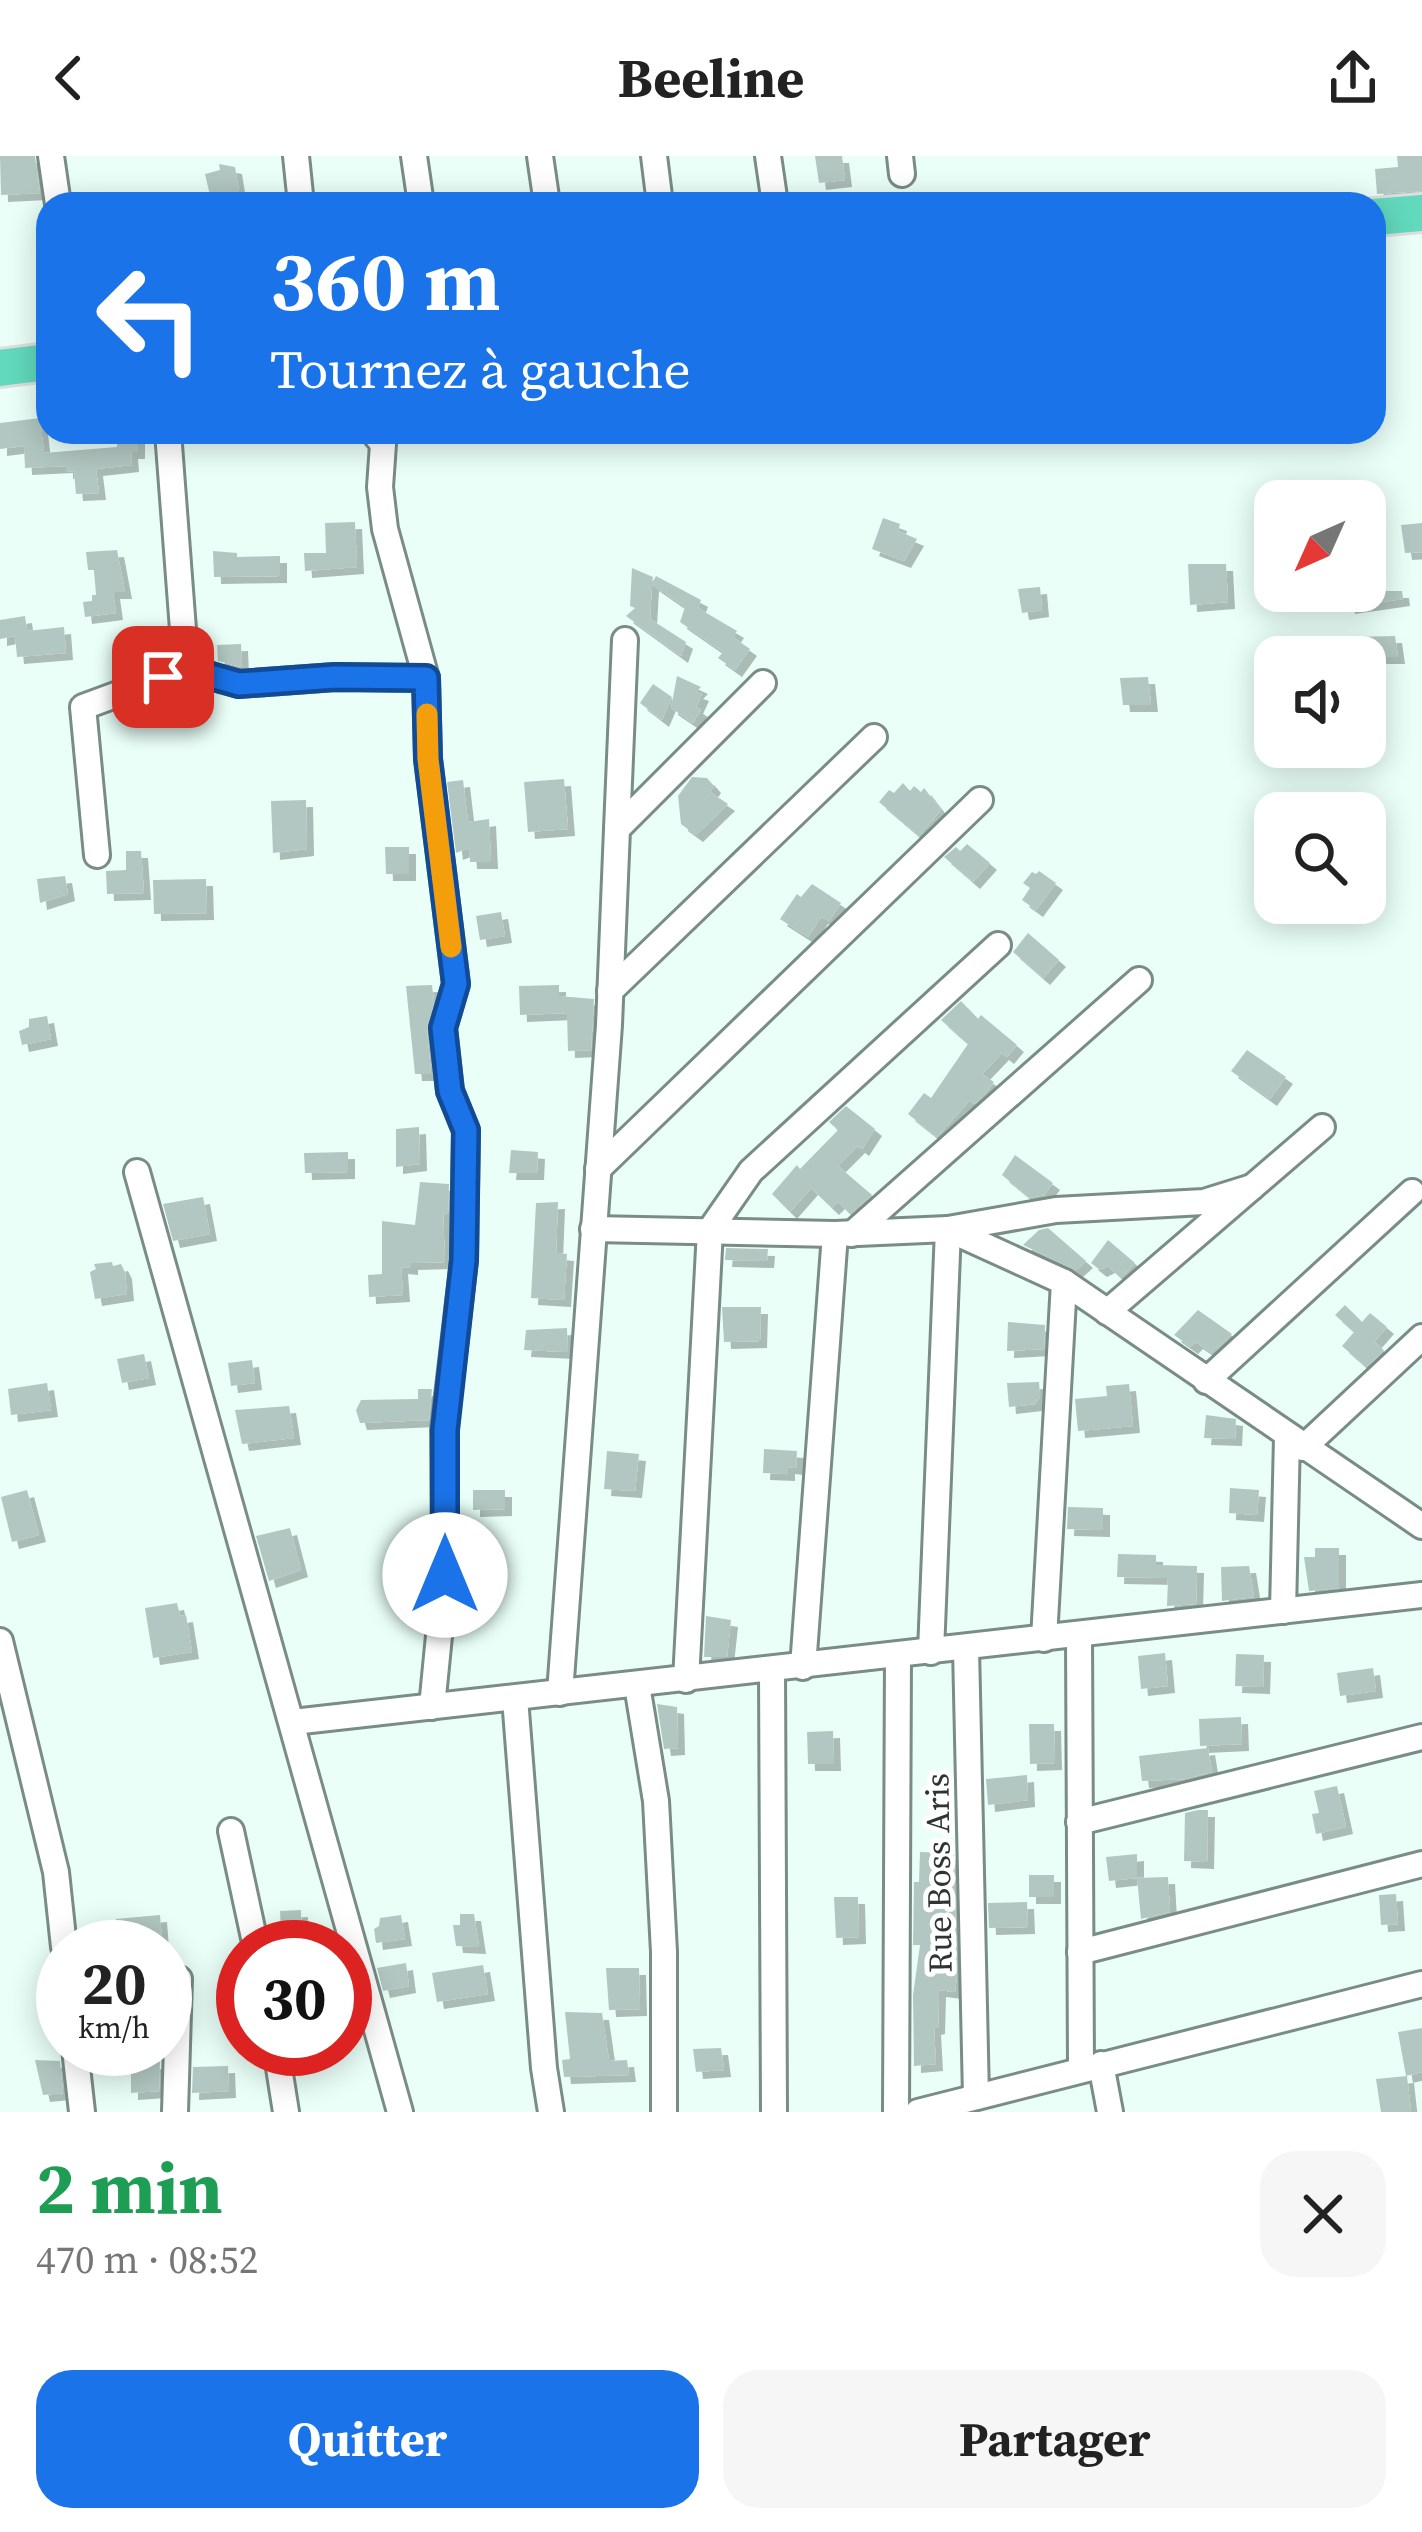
<!DOCTYPE html>
<html lang="fr">
<head>
<meta charset="utf-8">
<style>
  :root { --surface:#fff; --page:#f6f6f6; --text:#222; --muted:#767676; --accent:#1a73e8 }
  body { margin:0; font-family:"Source Serif 4",serif; background:var(--page); color:var(--text); height:100vh; display:flex; flex-direction:column; font-size:45px; white-space:nowrap }
  * { box-sizing:border-box; margin:0 }
  p { font-size:39px; color:var(--muted) }
  .icon { flex:none; width:66px; height:66px; fill:none; stroke:currentColor; stroke-width:2; stroke-linecap:round; stroke-linejoin:round }
  .map { position:relative; height:1956px; overflow:hidden }
  .panel { display:flex; flex-direction:column; background:var(--surface); flex:1 }
  .panel>* { flex:none }
  .hud { position:absolute; left:36px; top:36px; width:1350px; height:252px; border-radius:36px; box-shadow:0 6px 30px #0003; background:#1a73e8; color:#fff; overflow:hidden }
  .needle { width:78px; rotate:225deg }
  .fabs { position:absolute; left:1254px; top:324px; display:grid; gap:24px }
  .fabs a { display:grid; place-items:center; width:132px; height:132px; border-radius:24px; background:var(--surface); box-shadow:0 6px 30px #0003; font-size:60px }
  .speed { position:absolute; left:36px; top:1764px; display:flex; gap:24px; font-size:60px; font-weight:700; text-align:center }
  .speed>* { display:grid; place-content:center; width:156px; height:156px; border-radius:50%; background:var(--surface); box-shadow:0 6px 30px #0003; line-height:1 }
  .speed small { font-size:30px; font-weight:400 }
  .speed .limit { border:18px solid #d22; background:#fff; color:#111 }
  .pin { position:absolute; display:grid; place-items:center; width:102px; height:102px; color:#fff; margin:-51px; border-radius:24px; box-shadow:0 6px 18px #0006 }
  .me { position:absolute; width:132px; margin:-66px; rotate:0deg; stroke-linejoin:round; filter:drop-shadow(0 0 9px #0008) }
  .turn { display:flex; align-items:center; gap:42px; height:252px; padding:0 36px; font-size:54px }
  .turn .icon { width:156px; height:156px; stroke-width:2.5 }
  .turn b { display:block; font-size:84px; line-height:102px }
  .round { display:grid; place-items:center; flex:none; width:126px; height:126px; border-radius:36px; background:var(--page) }
  .head { display:flex; align-items:center; justify-content:space-between; height:204px; padding:0 36px }
  h1 { font-size:72px; font-weight:700; line-height:90px; color:#1e9e55 }
  .cta { display:flex; gap:24px; margin-top:auto; padding:24px 36px }
  .cta a { flex:1; height:138px; border-radius:36px; background:var(--accent); color:#fff; font-size:48px; font-weight:700; line-height:138px; text-align:center }
  .cta a+a { background:var(--page); color:var(--text) }
  header { display:flex; justify-content:space-between; align-items:center; height:156px; padding:0 36px; background:var(--surface); font-size:54px; font-weight:700 }
  .map>svg:first-child { display:block }
  .building { fill:#b2c7c1; filter:url(#shadow) }
  .lines { fill:none; stroke-linecap:round; stroke-linejoin:round }
  .minor-casing { stroke:#798c86; stroke-width:30 }
  .highway-casing { stroke:#dddfde; stroke-width:42 }
  .minor { stroke:#fff; stroke-width:24 }
  .highway { stroke:#62d9bc; stroke-width:36 }
  .route-casing { stroke:#114b97; stroke-width:30 }
  .route { stroke:#1a73e8; stroke-width:21 }
  .slow { stroke:#f59e0b; stroke-width:21 }
  .labels { text-anchor:middle; stroke-width:10; stroke-linejoin:round; paint-order:stroke }
  .street-label { font-size:33px; fill:#2d3533; stroke:#fff }
</style>
</head>
<body>
<header><svg class="icon" aria-label="back" viewBox="0 0 24 24"><path d="M15 5l-7 7 7 7"/></svg>Beeline<svg class="icon" aria-label="share" viewBox="0 0 24 24"><path d="M12 15V3M7 8l5-5 5 5M5 13v7h14v-7"/></svg></header>
<div class="map">
<svg width="1422" height="1956" viewBox="0 0 1422 1956">
  <defs>
    <filter id="shadow"><feDropShadow dx="7" dy="7" stdDeviation="0" flood-color="#0004"/></filter>
  </defs>
  <rect width="100%" height="100%" fill="#e9fff8"/>
  <!-- building -->
  <g class="building">
    <polygon points="0,0 35,0 40,37 1,39"/>
    <polygon points="815,0 842,0 845,24 819,27"/>
    <polygon points="1397,0 1422,0 1422,35 1377,38 1375,13 1398,11"/>
    <polygon points="219,8 235,11 241,48 212,48 205,18 220,14"/>
    <polygon points="40,262 44,297 117,291 117,280 138,281 138,296 131,296 132,309 96,313 99,337 76,338 74,315 66,316 66,310 25,312 24,290 0,293 0,267"/>
    <polygon points="883,362 900,368 898,375 917,383 904,405 872,393"/>
    <polygon points="355,366 357,411 305,415 304,397 326,397 325,367"/>
    <polygon points="1422,367 1422,396 1405,397 1401,369"/>
    <polygon points="1372,390 1380,435 1402,435 1403,443 1348,451 1345,435 1365,435 1365,391"/>
    <polygon points="117,394 125,436 113,436 116,457 85,461 83,446 92,445 92,439 96,439 94,414 88,414 86,396"/>
    <polygon points="213,395 237,397 237,401 280,400 280,420 214,421"/>
    <polygon points="1188,408 1226,408 1228,446 1190,449"/>
    <polygon points="632,412 653,421 652,427 656,420 701,444 698,452 737,475 733,481 750,493 735,514 718,502 723,496 680,466 685,451 652,428 650,463 686,486 681,500 626,460 635,452 630,450"/>
    <polygon points="1040,431 1042,454 1022,457 1018,433"/>
    <polygon points="25,460 27,475 64,471 66,497 17,501 15,480 0,483 0,464"/>
    <polygon points="1395,480 1398,501 1358,501 1355,481"/>
    <polygon points="241,488 242,511 218,505 217,489"/>
    <polygon points="677,520 701,531 696,536 702,538 696,551 701,554 693,567 671,552"/>
    <polygon points="1148,521 1151,549 1123,549 1120,522"/>
    <polygon points="653,528 672,541 662,564 640,547"/>
    <polygon points="692,621 707,622 714,630 710,636 728,648 696,679 681,668 678,640"/>
    <polygon points="564,623 568,673 528,676 524,626"/>
    <polygon points="463,624 468,666 489,663 491,706 470,706 469,692 456,697 447,626"/>
    <polygon points="903,627 910,635 914,630 921,636 924,632 941,654 919,680 879,646 889,634 894,637"/>
    <polygon points="306,644 307,693 273,697 271,645"/>
    <polygon points="967,688 990,707 973,726 944,701 956,691 960,695"/>
    <polygon points="385,691 409,691 409,718 386,718"/>
    <polygon points="126,695 141,695 144,737 107,738 106,715 126,714"/>
    <polygon points="1039,715 1056,727 1036,754 1022,744 1030,732 1023,727 1032,716 1036,718"/>
    <polygon points="65,720 68,738 40,747 37,723"/>
    <polygon points="206,723 207,757 154,758 153,724"/>
    <polygon points="812,728 841,747 829,765 821,761 808,781 780,763 797,738 801,741"/>
    <polygon points="501,756 505,780 480,784 476,760"/>
    <polygon points="1028,777 1059,804 1043,822 1013,796"/>
    <polygon points="432,829 434,846 427,873 431,918 415,918 406,830"/>
    <polygon points="559,829 559,840 594,843 591,894 568,895 567,857 520,859 519,830"/>
    <polygon points="961,845 978,863 981,859 1017,889 1007,901 1002,897 982,918 994,926 984,939 975,948 970,944 937,981 908,958 924,937 931,942 968,888 941,864"/>
    <polygon points="47,860 51,883 22,889 19,875 29,871 29,863"/>
    <polygon points="1247,894 1286,921 1270,943 1231,915"/>
    <polygon points="846,950 875,973 862,993 858,990 838,1010 872,1039 850,1058 838,1046 832,1052 811,1032 790,1056 772,1038 797,1009 800,1013 838,974 829,966"/>
    <polygon points="419,971 420,1008 396,1011 396,973"/>
    <polygon points="511,994 538,996 537,1017 509,1017"/>
    <polygon points="348,996 348,1016 305,1017 304,997"/>
    <polygon points="1015,999 1053,1027 1044,1039 1030,1042 1002,1019"/>
    <polygon points="420,1026 449,1028 448,1058 443,1057 445,1106 411,1107 411,1112 401,1111 403,1139 369,1141 368,1119 382,1118 382,1065 415,1069"/>
    <polygon points="203,1041 210,1078 173,1085 163,1048"/>
    <polygon points="558,1046 556,1097 567,1098 564,1144 531,1142 536,1047"/>
    <polygon points="1048,1072 1086,1105 1076,1114 1023,1089 1039,1074"/>
    <polygon points="1108,1084 1135,1107 1121,1122 1108,1110 1100,1114 1091,1107"/>
    <polygon points="726,1092 768,1093 767,1105 725,1104"/>
    <polygon points="112,1106 113,1110 121,1108 125,1116 127,1138 95,1143 90,1116 96,1113 94,1108"/>
    <polygon points="1345,1149 1362,1166 1370,1157 1387,1171 1374,1186 1384,1194 1366,1211 1342,1190 1354,1176 1335,1159"/>
    <polygon points="722,1151 761,1151 760,1185 724,1186"/>
    <polygon points="1198,1154 1232,1178 1212,1197 1196,1186 1191,1191 1174,1179"/>
    <polygon points="1008,1166 1045,1169 1044,1193 1007,1195"/>
    <polygon points="567,1172 568,1196 524,1194 526,1174"/>
    <polygon points="144,1198 149,1222 122,1227 117,1203"/>
    <polygon points="252,1204 255,1227 231,1230 228,1207"/>
    <polygon points="1039,1226 1040,1240 1035,1248 1009,1251 1007,1227"/>
    <polygon points="47,1227 51,1254 11,1259 8,1233"/>
    <polygon points="1129,1228 1133,1270 1078,1275 1075,1243 1107,1240 1106,1230"/>
    <polygon points="418,1233 432,1233 429,1264 360,1267 356,1254 361,1244 418,1243"/>
    <polygon points="289,1250 294,1282 242,1288 235,1254"/>
    <polygon points="1206,1259 1236,1263 1235,1283 1204,1282"/>
    <polygon points="764,1293 797,1295 796,1312 788,1311 788,1318 763,1317"/>
    <polygon points="607,1295 639,1298 635,1335 604,1333"/>
    <polygon points="1230,1332 1259,1334 1257,1359 1229,1357"/>
    <polygon points="27,1334 39,1379 12,1386 1,1341"/>
    <polygon points="473,1334 505,1334 505,1353 473,1354"/>
    <polygon points="1068,1351 1103,1352 1103,1374 1067,1373"/>
    <polygon points="290,1372 301,1414 269,1425 256,1380"/>
    <polygon points="1315,1392 1339,1392 1339,1432 1309,1435 1304,1401 1315,1401"/>
    <polygon points="1118,1398 1156,1399 1156,1409 1197,1410 1196,1448 1167,1450 1168,1422 1117,1421"/>
    <polygon points="1249,1410 1254,1441 1222,1445 1221,1411"/>
    <polygon points="177,1447 180,1460 186,1459 192,1496 153,1502 145,1452"/>
    <polygon points="706,1460 731,1464 727,1501 704,1501"/>
    <polygon points="1165,1497 1168,1530 1141,1533 1138,1500"/>
    <polygon points="1236,1498 1264,1499 1263,1531 1235,1530"/>
    <polygon points="1373,1512 1376,1535 1340,1540 1337,1517"/>
    <polygon points="657,1548 677,1551 678,1592 664,1593"/>
    <polygon points="1241,1561 1242,1588 1200,1590 1199,1563"/>
    <polygon points="1029,1568 1054,1568 1055,1607 1030,1608"/>
    <polygon points="833,1575 834,1608 808,1608 807,1576"/>
    <polygon points="1208,1592 1212,1616 1185,1623 1142,1625 1139,1600"/>
    <polygon points="1027,1619 1028,1644 988,1649 986,1623"/>
    <polygon points="1337,1630 1346,1671 1316,1678 1312,1658 1319,1657 1314,1635"/>
    <polygon points="1198,1654 1208,1654 1207,1706 1184,1705 1185,1657"/>
    <polygon points="920,1696 954,1697 957,1819 955,1836 939,1834 938,1871 934,1872 936,1908 914,1910 913,1839 920,1789 913,1789 914,1726 919,1726"/>
    <polygon points="1137,1698 1137,1722 1109,1725 1106,1701"/>
    <rect x="1029" y="1719" width="25" height="22"/>
    <polygon points="1168,1721 1170,1756 1141,1763 1137,1722"/>
    <polygon points="1396,1738 1398,1768 1381,1769 1379,1739"/>
    <polygon points="834,1741 858,1741 859,1781 836,1782"/>
    <polygon points="1027,1746 1028,1771 989,1772 988,1747"/>
    <polygon points="301,1754 302,1791 282,1791 280,1755"/>
    <polygon points="460,1758 474,1758 479,1791 456,1790 453,1769 460,1769"/>
    <polygon points="160,1759 162,1785 118,1788 116,1763"/>
    <polygon points="401,1759 405,1783 376,1787 374,1773 379,1770 380,1762"/>
    <polygon points="406,1807 409,1830 383,1835 377,1812"/>
    <polygon points="483,1809 488,1838 437,1846 432,1817"/>
    <polygon points="606,1812 639,1812 640,1853 609,1854"/>
    <polygon points="565,1856 602,1857 609,1905 627,1904 629,1919 564,1921 562,1904 570,1903"/>
    <polygon points="1422,1872 1422,1916 1406,1920 1398,1876"/>
    <polygon points="721,1892 724,1914 696,1916 693,1893"/>
    <polygon points="35,1904 60,1905 63,1937 43,1939"/>
    <polygon points="160,1906 159,1935 131,1937 131,1907"/>
    <polygon points="228,1910 229,1935 192,1937 193,1911"/>
    <polygon points="1407,1920 1411,1956 1381,1956 1376,1923"/>
  </g>
  <g class="lines">
    <defs>
      <g id="minor">
        <polyline points="51,0 58,48"/>
        <polyline points="296,0 301,48"/>
        <polyline points="414,0 421,48"/>
        <polyline points="540,0 547,48"/>
        <polyline points="654,0 660,48"/>
        <polyline points="768,0 775,48"/>
        <polyline points="900,0 902,18"/>
        <polyline points="373,276 383,288 380,331 385,373 426,522 428,603 456,828 443,872 450,935 466,975 464,1104 444,1274 445,1419 432,1551"/>
        <polyline points="186,513 239,528 335,521 426,522"/>
        <polyline points="617,673 625,484"/>
        <polyline points="97,699 83,551 186,513 168,276"/>
        <polyline points="610,835 874,581"/>
        <polyline points="598,1013 980,644"/>
        <polyline points="137,1016 400,1956"/>
        <polyline points="593,1073 835,1078 948,1073 1064,1126 1422,1370"/>
        <polyline points="852,1078 1139,824"/>
        <polyline points="1107,1156 1322,971"/>
        <polyline points="1206,1225 1412,1036"/>
        <polyline points="1303,1292 1422,1181"/>
        <polyline points="1283,1455 1287,1281"/>
        <polyline points="1079,1479 1081,1913"/>
        <polyline points="1044,1483 1064,1126"/>
        <polyline points="0,1485 56,1716 64,1791"/>
        <polyline points="966,1492 976,1941"/>
        <polyline points="931,1496 948,1073 1056,1054 1204,1046 1252,1031"/>
        <polyline points="803,1511 835,1078"/>
        <polyline points="772,1514 774,1956"/>
        <polyline points="686,1524 710,1074 751,1015 998,789"/>
        <polyline points="637,1529 656,1645 664,1796 664,1956"/>
        <polyline points="560,1537 609,869 617,673 763,527"/>
        <polyline points="515,1542 544,1912 551,1956"/>
        <polyline points="293,1566 1422,1439"/>
        <polyline points="1079,1666 1422,1581"/>
        <polyline points="231,1675 256,1791"/>
        <polyline points="1080,1796 1422,1708"/>
        <polyline points="75,1893 82,1956"/>
        <polyline points="276,1893 286,1956"/>
        <polyline points="1101,1908 1110,1956"/>
        <polyline points="175,1956 179,1823"/>
        <polyline points="896,1956 898,1500"/>
        <polyline points="918,1956 1422,1828"/>
      </g>
      <g id="highway">
        <polyline points="1374,61 1422,57"/>
        <polyline points="0,212 48,206"/>
      </g>
    </defs>
    <!-- minor casing -->
    <use href="#minor" class="minor-casing"/>
    <!-- highway casing -->
    <use href="#highway" class="highway-casing"/>
    <!-- minor -->
    <use href="#minor" class="minor"/>
    <!-- highway -->
    <use href="#highway" class="highway"/>
  </g>
  <g class="lines">
    <defs>
      <polyline id="route" points="163,521 186,513 239,528 335,521 426,522 428,603 456,828 443,872 450,935 466,974 464,1104 445,1274 445,1419"/>
    </defs>
    <!-- route casing -->
    <use href="#route" class="route-casing"/>
    <!-- route -->
    <use href="#route" class="route"/>
    <!-- slow -->
    <polyline class="slow" points="427,558 428,603 451,791"/>
  </g>
  <g class="labels">
    <!-- street labels -->
    <g class="street-label">
      <text transform="translate(938 1717) rotate(-91)" y="12">Rue Boss Aris</text>
    </g>
  </g>
</svg>
<div class="fabs">
<a><svg class="needle" viewBox="-14 -14 28 28"><path d="M0-13l5 13h-10z" fill="#e53935"/><path d="M0 13l5-13h-10z" fill="#767676"/></svg></a>
<a><svg class="icon" aria-label="sound" viewBox="0 0 24 24"><path d="M4 9h4l5-4v14l-5-4H4zM17 9q2 3 0 6"/></svg></a>
<a><svg class="icon" aria-label="search" viewBox="0 0 24 24"><circle cx="10" cy="10" r="6"/><path d="M15 15l6 6"/></svg></a>
</div>
<div class="speed"><div>20<small>km/h</small></div><div class="limit">30</div></div>
<div class="pin" style="left:163px;top:521px;background:#d93025"><svg class="icon" aria-label="arrive" viewBox="0 0 24 24"><path d="M6 21V4h12l-3 4 3 4H6"/></svg></div>
<svg class="me" style="left:445px;top:1419px" viewBox="-20 -20 40 40"><circle r="19" fill="#fff"/><path d="M0-13L10 11 0 6-10 11z" fill="#1a73e8"/></svg>
<div class="hud">
<div class="turn"><svg class="icon" aria-label="left" viewBox="0 0 24 24"><path d="M17 20v-9H6M10 6l-5 5 5 5"/></svg><div><b>360 m</b>Tournez à gauche</div></div>
</div>
</div>
<section class="panel">
<div class="head"><div><h1>2 min</h1><p>470 m · 08:52</p></div><a class="round"><svg class="icon" aria-label="close" viewBox="0 0 24 24"><path d="M6 6l12 12M18 6L6 18"/></svg></a></div>
<div class="cta"><a>Quitter</a><a>Partager</a></div>
</section>
</body>
</html>
